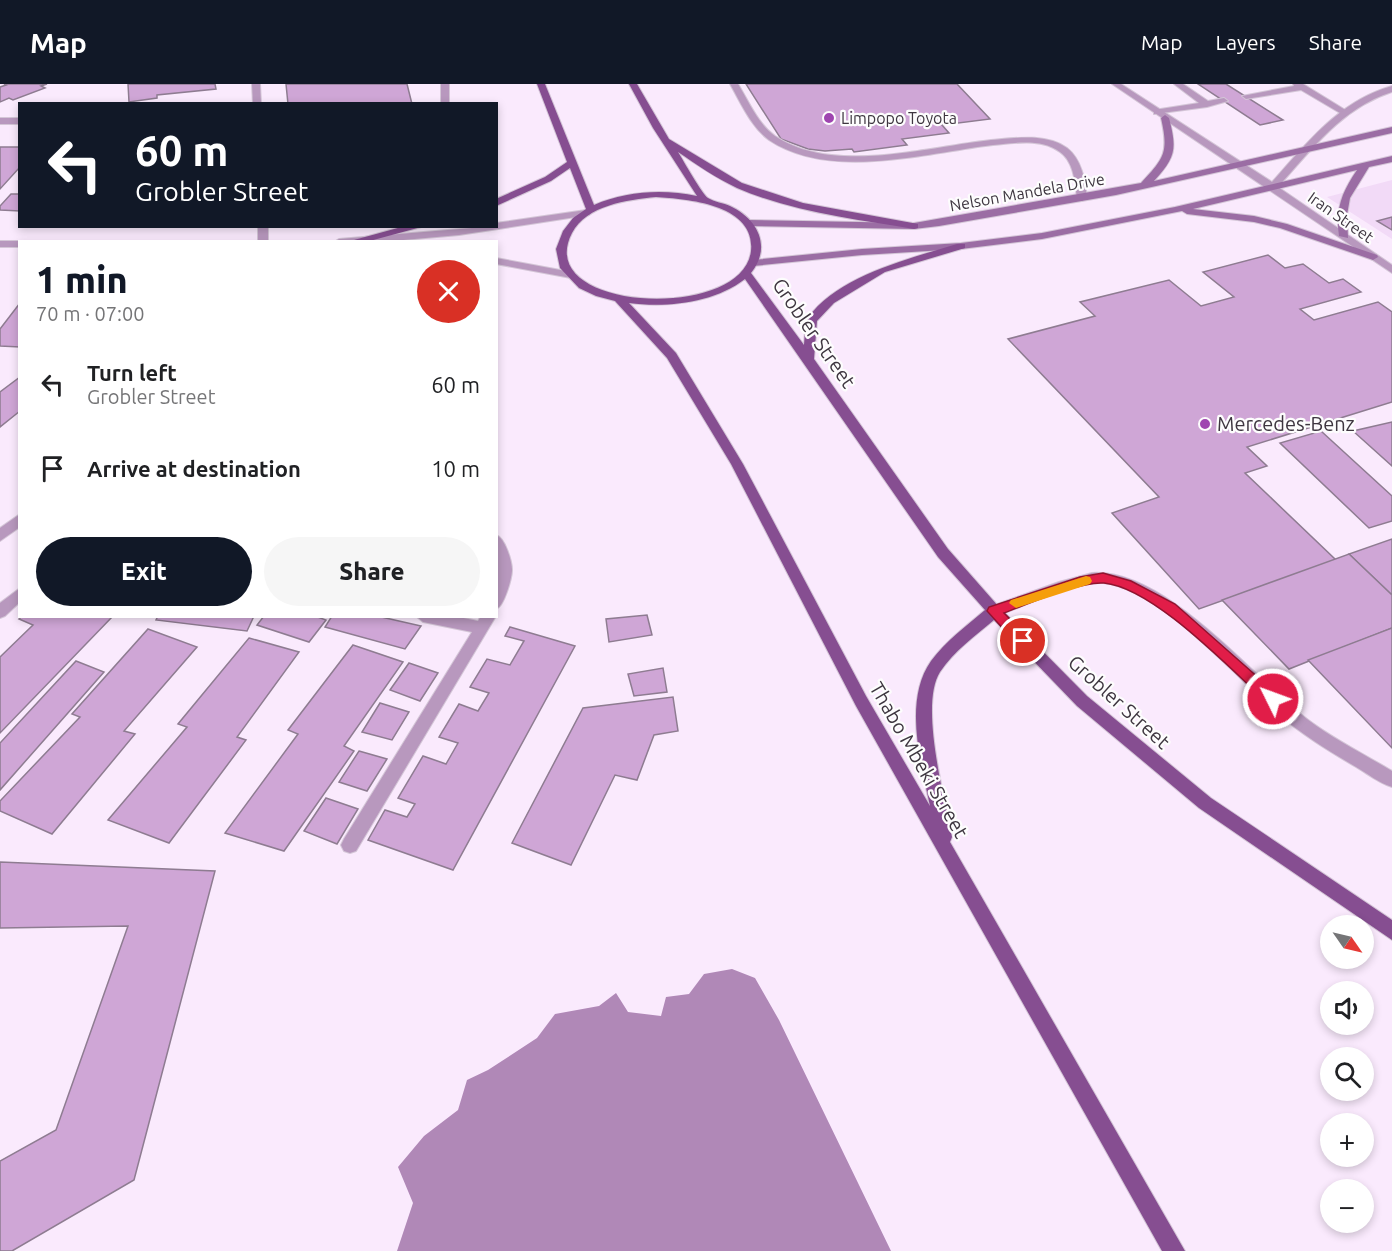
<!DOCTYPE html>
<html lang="en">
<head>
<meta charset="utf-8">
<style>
  :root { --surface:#fff; --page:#f6f6f6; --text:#202124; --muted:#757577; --accent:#111827 }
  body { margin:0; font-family:Ubuntu,sans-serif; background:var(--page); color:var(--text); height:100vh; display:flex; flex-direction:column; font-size:22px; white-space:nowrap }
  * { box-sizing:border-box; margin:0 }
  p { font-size:20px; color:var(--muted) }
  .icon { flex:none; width:33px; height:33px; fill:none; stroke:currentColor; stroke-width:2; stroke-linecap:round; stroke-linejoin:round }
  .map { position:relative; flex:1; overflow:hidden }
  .side { position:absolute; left:18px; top:156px; width:480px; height:378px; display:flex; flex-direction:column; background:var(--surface); border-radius:0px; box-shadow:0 3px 9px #0003 }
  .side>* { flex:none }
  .guide { position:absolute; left:18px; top:18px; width:480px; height:126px; border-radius:0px; box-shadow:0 3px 9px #0003; background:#111827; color:#fff; overflow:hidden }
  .needle { width:39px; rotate:124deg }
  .tools { position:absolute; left:1320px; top:831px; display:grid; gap:12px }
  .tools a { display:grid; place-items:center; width:54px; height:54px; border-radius:50%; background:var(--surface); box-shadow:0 3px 9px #0003; font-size:30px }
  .pin { position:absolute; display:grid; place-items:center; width:51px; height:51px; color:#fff; margin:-26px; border:3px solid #fff; border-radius:50%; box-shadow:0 2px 6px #0007 }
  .me { position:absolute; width:66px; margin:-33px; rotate:312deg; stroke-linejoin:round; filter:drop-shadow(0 0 4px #0008) }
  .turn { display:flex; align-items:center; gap:21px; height:126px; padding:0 18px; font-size:27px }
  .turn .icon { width:78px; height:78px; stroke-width:2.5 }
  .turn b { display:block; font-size:42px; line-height:51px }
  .round { display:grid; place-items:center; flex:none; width:63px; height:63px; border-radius:32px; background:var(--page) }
  .summary { display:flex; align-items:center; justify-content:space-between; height:102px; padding:0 18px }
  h1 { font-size:36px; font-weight:800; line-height:45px; color:var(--accent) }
  .action { display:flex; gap:12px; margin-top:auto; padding:12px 18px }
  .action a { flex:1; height:69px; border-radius:36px; background:var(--accent); color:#fff; font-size:24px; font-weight:800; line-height:69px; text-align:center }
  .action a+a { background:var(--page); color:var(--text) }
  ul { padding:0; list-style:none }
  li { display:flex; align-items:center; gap:18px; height:84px; padding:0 18px }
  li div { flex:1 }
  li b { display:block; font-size:22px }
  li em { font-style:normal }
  header { display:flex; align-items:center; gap:36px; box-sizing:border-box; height:84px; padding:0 30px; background:var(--accent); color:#fff }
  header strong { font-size:28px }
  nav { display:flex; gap:33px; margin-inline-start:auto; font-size:21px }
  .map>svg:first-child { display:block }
  .built { fill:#f2daf7 }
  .water { fill:#b088b7 }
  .building { fill:#cfa6d6; stroke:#8e7c91; stroke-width:1.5 }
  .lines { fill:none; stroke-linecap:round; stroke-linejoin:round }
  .service-casing { stroke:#d4c6d7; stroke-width:2 }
  .minor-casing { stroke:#d4c6d7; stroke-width:2 }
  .tertiary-casing { stroke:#d4c6d7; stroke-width:2 }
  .secondary-casing { stroke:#d4c6d7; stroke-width:2 }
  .primary-casing { stroke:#d4c6d7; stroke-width:2 }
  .service { fill:#b898be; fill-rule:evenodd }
  .minor { fill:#b898be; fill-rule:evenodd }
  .tertiary { fill:#b898be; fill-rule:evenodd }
  .secondary { fill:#9b6da4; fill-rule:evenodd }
  .primary { fill:#864e91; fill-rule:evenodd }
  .route { fill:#e11d48; stroke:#92132f; stroke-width:1.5 }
  .slow { fill:#f59e0b }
  .poi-dot { fill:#9f45b0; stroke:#fdfdfd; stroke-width:2 }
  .labels { text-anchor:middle; stroke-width:4.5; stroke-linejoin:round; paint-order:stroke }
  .far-poi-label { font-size:16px; fill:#3e3640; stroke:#fdfdfd; text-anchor:start }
  .far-street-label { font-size:16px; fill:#3e3640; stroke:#fdfdfd }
  .street-label { font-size:20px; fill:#3e3640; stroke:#fdfdfd }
  .poi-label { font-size:20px; fill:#3e3640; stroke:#fdfdfd; text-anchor:start }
</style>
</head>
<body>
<header>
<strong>Map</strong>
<nav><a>Map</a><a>Layers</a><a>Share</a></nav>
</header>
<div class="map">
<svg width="1392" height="1167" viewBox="0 0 1392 1167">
  <rect width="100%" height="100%" fill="#faeafd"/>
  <!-- built -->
  <polygon class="built" points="1392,96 1392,155 1327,113"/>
  <!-- water -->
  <polygon class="water" points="732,885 755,894 779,936 891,1167 397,1167 413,1119 398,1083 424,1052 458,1026 467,996 488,986 537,954 555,930 599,922 616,909 628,928 661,932 666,913 689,910 704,890"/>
  <!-- building -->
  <g class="building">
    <polygon points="4,0 47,0 41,2 45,4 13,16 9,14 0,18 0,3 6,1"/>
    <polygon points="128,0 215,0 216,5 157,11 157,14 129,18"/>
    <polygon points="286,0 407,0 412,20 288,20"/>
    <polygon points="746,0 957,0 990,35 942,41 949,49 902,55 907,61 854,68 852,65 825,67 808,65 781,55"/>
    <polygon points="1198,0 1226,0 1283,36 1260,41"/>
    <polygon points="0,63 20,63 20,83 0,105"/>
    <polygon points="11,110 20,110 20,127 0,126 0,122"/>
    <polygon points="1392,133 1392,146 1377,137"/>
    <polygon points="1268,171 1285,184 1303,180 1329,199 1343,195 1361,208 1300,225 1314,236 1378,218 1392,228 1392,318 1247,363 1267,382 1245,389 1336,476 1199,525 1112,429 1159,413 1008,255 1095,232 1080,218 1169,196 1201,222 1234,213 1203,188"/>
    <polygon points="20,219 20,263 0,262 0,245"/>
    <polygon points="20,293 20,327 0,343 0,308"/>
    <polygon points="1392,338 1392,382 1353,347"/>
    <polygon points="1321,347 1392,412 1392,437 1369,444 1280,359"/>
    <polygon points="1392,455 1392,511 1349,470"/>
    <polygon points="1349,470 1392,511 1392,544 1289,585 1222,516"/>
    <polygon points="647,531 652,551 609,558 606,535"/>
    <polygon points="22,532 113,532 0,649 0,573 33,541 19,535"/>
    <polygon points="158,532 254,532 247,547 156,536"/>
    <polygon points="264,532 315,532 326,536 309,558 257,541"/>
    <polygon points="332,532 377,532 421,542 405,565 325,543"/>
    <polygon points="510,543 575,562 453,786 368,756 385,726 407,733 415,720 398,714 423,672 446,680 458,659 439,653 459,620 478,627 489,609 470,603 487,575 510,581 524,557 505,552"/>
    <polygon points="1392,544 1392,664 1308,576"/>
    <polygon points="148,545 197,563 124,647 135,650 52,750 0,727 0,717 80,633 72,630"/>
    <polygon points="249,554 299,568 237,653 246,656 169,759 108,736 187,643 178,640"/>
    <polygon points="353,561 403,578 344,662 354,667 284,767 225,749 298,650 288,646"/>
    <polygon points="76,577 104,588 0,706 0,659"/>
    <polygon points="409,579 438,589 420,617 390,606"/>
    <polygon points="663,584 667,608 634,612 628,590"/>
    <polygon points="673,613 678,647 654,651 637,696 615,691 571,781 512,759 583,624"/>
    <polygon points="380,619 409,628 392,656 362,648"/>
    <polygon points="359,667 387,675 367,707 339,698"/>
    <polygon points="326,714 358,725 337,760 304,747"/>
    <polygon points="0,778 215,787 134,1096 12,1167 0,1167 0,1077 56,1046 128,842 0,844"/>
  </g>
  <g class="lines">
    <defs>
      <g id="service">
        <rect x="441" y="0" width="8" height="20"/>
        <path d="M730,0h8c11,18 20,40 37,52 58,39 152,11 216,4 24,-2 55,-7 76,8 15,12 18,32 20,50l-5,3 -5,-3c-2,-16 -3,-36 -17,-46 -18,-14 -45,-9 -67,-7 -67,8 -163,36 -224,-5 -18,-13 -28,-37 -39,-56z"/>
        <polygon points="1174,0 1183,0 1208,17 1224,14 1228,17 1207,23 1154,30 1154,26 1199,19"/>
        <polygon points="1293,0 1303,0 1347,27 1340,29 1301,6 1246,15 1242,12 1294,2"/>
        <path d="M496,451c9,3 16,26 16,35 0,8 -8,37 -16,39z"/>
        <path d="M1092,489c73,-5 160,103 215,146 26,20 57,35 85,52v16c-13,-4 -24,-13 -36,-20 -27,-16 -55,-33 -79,-54 -42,-37 -118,-125 -174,-130 -33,-2 -78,24 -109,34l-5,-2 -2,-4 2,-4 70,-25z"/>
        <polygon points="20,504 20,518 5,532 0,534 0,519"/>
        <polygon points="416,532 454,532 478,537 481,532 496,532 356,767 350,769 344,767 341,761 344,755 472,548 423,538"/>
      </g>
      <g id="minor">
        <polygon points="252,0 260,0 261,20 253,20"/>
        <path d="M1112,0h9l151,98c35,-39 67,-81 120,-96v6c-50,16 -80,57 -114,95l114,78v8z"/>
        <rect x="0" y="34" width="20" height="6"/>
        <rect x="258" y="142" width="10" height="16"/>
        <polygon points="20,430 20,443 0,457 0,444"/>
      </g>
      <g id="tertiary">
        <polygon points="586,126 591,129 589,131 459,151 381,158 334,158 339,155 496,142 496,139"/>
        <polygon points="0,157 20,157 22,158 20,158 20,163 0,163"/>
        <polygon points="496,174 571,188 576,191 571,194 496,180"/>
      </g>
      <g id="secondary">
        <path d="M1165,31l4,3c8,31 7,39 -15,63l238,-54v6l-276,62 -177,31 -25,3 -166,-3 -5,-3 5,-3 166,3 227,-40c23,-25 28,-30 20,-65z"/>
        <path d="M1392,72v6l-23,5 -19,31 -3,17 1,23 -9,-2c-4,-27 3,-44 18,-66l-164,39 61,7 33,8 90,31 1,2 -5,3 -93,-32 -26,-6 -67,-8 -5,-3 -140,28 -81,10 -99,6 -109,11 -5,-3 5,-3 109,-11 99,-6 81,-10 133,-26z"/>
      </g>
      <g id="primary">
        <path d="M537,0h8l49,121c32,-14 69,-16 103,-9l-44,-68 -24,-44h8l32,55 73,44 61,20 115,21v4l-4,1c-59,-10 -121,-17 -177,-41 -21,-10 -40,-23 -59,-36 5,8 24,42 30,46 6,4 16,5 22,8 28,13 42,41 21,67l53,72c1,-8 0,-21 4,-27 29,-42 103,-60 149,-74h8v4l-80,24 -51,31 -17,18 -3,38 134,190 51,58 88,89 124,102 181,122v20l-193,-132 -122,-102 -83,-86c-19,16 -40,31 -54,52 -21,33 5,127 12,165l-2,5 235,409h-23l-306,-545 -125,-242 -64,-106 -52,-57 -19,-5 -17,-8 -19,-20 -4,-19 7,-18 10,-13 13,-9 -16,-41 -19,13 -55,25v-7l49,-22 22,-15zM656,113c33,2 100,8 95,54 -8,71 -220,61 -179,-18 15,-28 55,-33 84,-36zM745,195l193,278 47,53c-19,16 -39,31 -54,51 -28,40 -10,102 -1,145l-64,-110 -123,-232 -67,-111 -47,-50c38,5 85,0 116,-24z"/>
        <polygon points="405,142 425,142 366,158 354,156"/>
      </g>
    </defs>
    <!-- service casing -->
    <use href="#service" class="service-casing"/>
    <!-- minor casing -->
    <use href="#minor" class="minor-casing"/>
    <!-- tertiary casing -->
    <use href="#tertiary" class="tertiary-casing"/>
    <!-- secondary casing -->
    <use href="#secondary" class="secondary-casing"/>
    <!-- primary casing -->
    <use href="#primary" class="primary-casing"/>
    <!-- service -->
    <use href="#service" class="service"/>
    <!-- minor -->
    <use href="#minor" class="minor"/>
    <!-- tertiary -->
    <use href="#tertiary" class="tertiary"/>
    <!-- secondary -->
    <use href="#secondary" class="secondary"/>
    <!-- primary -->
    <use href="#primary" class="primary"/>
  </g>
  <!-- route -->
  <path class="route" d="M1103,489l28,8 44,23 103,91 2,4 -2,4h-10c-38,-34 -114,-115 -164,-120 -24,-2 -76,21 -100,30l24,24 2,4 -2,4h-10l-31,-34 2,-4 91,-30z"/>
  <!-- slow -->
  <polygon class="slow" points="1086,492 1090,493 1092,497 1090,500 1016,524 1009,519 1011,516"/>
  <!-- markers -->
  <g class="poi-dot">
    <circle cx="829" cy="34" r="6"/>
    <circle cx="1205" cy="340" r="6"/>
  </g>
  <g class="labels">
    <!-- far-poi labels -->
    <g class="far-poi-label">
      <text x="841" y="40">Limpopo Toyota</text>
    </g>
    <!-- far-street labels -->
    <g class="far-street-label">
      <text transform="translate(1027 108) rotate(-10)" y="6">Nelson Mandela Drive</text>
      <text transform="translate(1341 133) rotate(35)" y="6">Iran Street</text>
    </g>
    <!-- street labels -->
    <g class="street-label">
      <text transform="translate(814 249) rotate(55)" y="7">Grobler Street</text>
      <text transform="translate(1119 618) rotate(42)" y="7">Grobler Street</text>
      <text transform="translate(919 676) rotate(60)" y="7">Thabo Mbeki Street</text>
    </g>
    <!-- poi labels -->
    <g class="poi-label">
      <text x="1217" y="347">Mercedes-Benz</text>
    </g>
  </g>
</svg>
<div class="tools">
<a><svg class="needle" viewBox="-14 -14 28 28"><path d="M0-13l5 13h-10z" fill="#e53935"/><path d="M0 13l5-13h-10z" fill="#757577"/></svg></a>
<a><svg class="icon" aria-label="sound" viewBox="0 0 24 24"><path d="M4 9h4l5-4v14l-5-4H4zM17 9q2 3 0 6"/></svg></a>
<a><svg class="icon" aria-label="search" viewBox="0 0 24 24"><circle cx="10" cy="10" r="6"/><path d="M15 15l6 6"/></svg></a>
<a>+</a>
<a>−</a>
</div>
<div class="pin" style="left:1023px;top:557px;background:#d93025"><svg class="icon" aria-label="arrive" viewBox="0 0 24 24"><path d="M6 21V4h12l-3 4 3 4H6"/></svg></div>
<svg class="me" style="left:1273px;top:615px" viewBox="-20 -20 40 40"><circle r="17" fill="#e11d48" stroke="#fff" stroke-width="3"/><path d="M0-11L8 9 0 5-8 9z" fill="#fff"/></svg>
<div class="guide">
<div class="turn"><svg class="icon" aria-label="left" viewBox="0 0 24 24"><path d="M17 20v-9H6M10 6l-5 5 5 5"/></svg><div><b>60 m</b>Grobler Street</div></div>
</div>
<section class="side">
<div class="summary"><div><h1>1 min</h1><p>70 m · 07:00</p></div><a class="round" style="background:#d93025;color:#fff"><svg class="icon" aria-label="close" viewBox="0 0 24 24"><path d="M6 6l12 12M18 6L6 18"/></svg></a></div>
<ul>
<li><svg class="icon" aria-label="left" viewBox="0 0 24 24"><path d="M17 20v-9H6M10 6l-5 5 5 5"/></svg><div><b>Turn left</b><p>Grobler Street</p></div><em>60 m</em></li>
<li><svg class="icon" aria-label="arrive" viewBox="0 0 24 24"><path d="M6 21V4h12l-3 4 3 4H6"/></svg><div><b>Arrive at destination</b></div><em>10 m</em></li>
</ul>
<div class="action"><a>Exit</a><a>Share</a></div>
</section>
</div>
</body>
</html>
